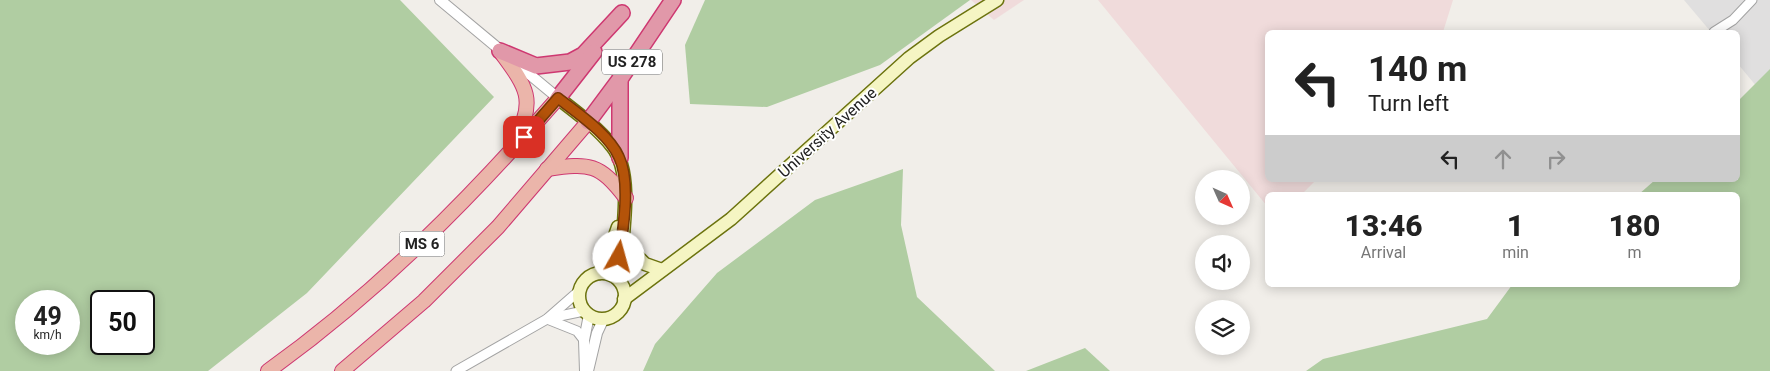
<!DOCTYPE html>
<html lang="en">
<head>
<meta charset="utf-8">
<style>
  :root { --surface:#fff; --page:#f6f6f6; --text:#222; --muted:#767676 }
  body { margin:0; font-family:Roboto,sans-serif; background:var(--page); color:var(--text); height:100vh; display:flex; flex-direction:column; font-size:19px; white-space:nowrap }
  * { box-sizing:border-box; margin:0 }
  p { font-size:16px; color:var(--muted) }
  .icon { flex:none; width:28px; height:28px; fill:none; stroke:currentColor; stroke-width:2; stroke-linecap:round; stroke-linejoin:round }
  .map { position:relative; flex:1; overflow:hidden }
  .details { position:absolute; left:1265px; top:192px; width:475px; height:95px; display:flex; flex-direction:column; background:var(--surface); border-radius:8px; box-shadow:0 2px 12px #0003 }
  .details>* { flex:none }
  .hud { position:absolute; left:1265px; top:30px; width:475px; height:152px; border-radius:8px; box-shadow:0 2px 12px #0003; background:#fff; color:var(--text); overflow:hidden }
  .needle { width:32px; rotate:135deg }
  .tools { position:absolute; left:1195px; top:170px; display:grid; gap:10px }
  .tools a { display:grid; place-items:center; width:55px; height:55px; border-radius:50%; background:var(--surface); box-shadow:0 2px 12px #0003; font-size:25px }
  .speed { position:absolute; left:15px; top:290px; display:flex; gap:10px; font-size:25px; font-weight:700; text-align:center }
  .speed>* { display:grid; place-content:center; width:65px; height:65px; border-radius:50%; background:var(--surface); box-shadow:0 2px 12px #0003; line-height:1 }
  .speed small { font-size:12px; font-weight:400 }
  .speed .limit { border:2px solid #111; border-radius:8px; background:#fff; color:#111 }
  .pin { position:absolute; display:grid; place-items:center; width:42px; height:42px; color:#fff; margin:-21px; border-radius:10px; box-shadow:0 2px 8px #0006 }
  .me { position:absolute; width:55px; margin:-28px; rotate:7deg; stroke-linejoin:round; filter:drop-shadow(0 0 4px #0008) }
  .turn { display:flex; align-items:center; gap:18px; height:105px; padding:0 20px; font-size:22px }
  .turn .icon { width:65px; height:65px; stroke-width:2.5 }
  .turn b { display:block; font-size:35px; line-height:42px }
  .lanes { display:flex; align-items:center; height:48px; padding:0 20px; background:#0003; justify-content:center; gap:25px; direction:ltr }
  .lanes .off { opacity:.35 }
  .eta { display:flex; justify-content:space-evenly; align-items:center; height:85px; text-align:center }
  .eta b { font-size:30px; font-weight:800; line-height:35px }
  .map>svg:first-child { display:block }
  .residential { fill:#e0dfdf }
  .commercial { fill:#f0dbdb }
  .forest { fill:#b0cda2; fill-rule:evenodd }
  .lines { fill:none; stroke-linecap:round; stroke-linejoin:round }
  .minor-casing { stroke:#a3a3a3; stroke-width:11 }
  .tertiary-casing { stroke:#a3a3a3; stroke-width:12 }
  .secondary-casing { stroke:#6c730e; stroke-width:15 }
  .trunk-casing { stroke:#ce3871; stroke-width:16 }
  .motorway-casing { stroke:#ce3871; stroke-width:18 }
  .minor { stroke:#fff; stroke-width:9 }
  .tertiary { stroke:#fff; stroke-width:10 }
  .secondary { stroke:#f5f5c3; stroke-width:12 }
  .trunk { stroke:#ebb5aa; stroke-width:14 }
  .motorway { stroke:#e198a9; stroke-width:15 }
  .route-casing { stroke:#753606; stroke-width:12 }
  .route { stroke:#b45309; stroke-width:9 }
  .labels { text-anchor:middle; stroke-width:4; stroke-linejoin:round; paint-order:stroke }
  .shield { fill:#fff; stroke:#646464; stroke-width:1 }
  .shield-label { font-size:15px; font-weight:bold; fill:#222 }
  .street-label { font-size:16px; fill:#222; stroke:#fff }
</style>
</head>
<body>
<div class="map">
<svg width="1770" height="371" viewBox="0 0 1770 371">
  <rect width="100%" height="100%" fill="#f1eee9"/>
  <!-- residential -->
  <polygon class="residential" points="1684,0 1770,0 1770,83 1762,93 1738,64 1738,32 1711,32"/>
  <!-- commercial -->
  <g class="commercial">
    <polygon points="971,0 1024,0 994,20"/>
    <polygon points="1098,0 1453,0 1443,32 1268,32 1268,180 1316,180 1301,195 1268,195 1267,206"/>
  </g>
  <!-- forest -->
  <g class="forest">
    <path d="M0,0h400l94,97 -187,196 -99,78h-208zM69,301v43h-43v-43zM144,301v43h-43v-43z"/>
    <polygon points="705,0 970,0 880,65 767,107 690,104 685,45"/>
    <polygon points="1770,69 1770,371 1306,371 1323,359 1487,319 1512,285 1738,285 1738,195 1638,195 1655,180 1738,180 1738,101"/>
    <polygon points="903,169 901,225 917,297 995,371 643,371 655,344 717,273 815,200"/>
    <polygon points="1085,348 1110,371 1026,371"/>
  </g>
  <g class="lines">
    <defs>
      <g id="minor">
        <polyline points="1714,32 1733,20 1752,0"/>
        <polyline points="550,318 584,311"/>
        <polyline points="547,319 577,331 584,340"/>
        <polyline points="456,371 547,319 579,291"/>
      </g>
      <g id="tertiary">
        <polyline points="440,0 558,98"/>
        <polyline points="585,371 584,340 589,315"/>
        <polyline points="588,371 597,333 604,318"/>
      </g>
      <g id="secondary">
        <path d="M558,98c19,15 39,29 54,48 24,29 8,98 7,134"/>
        <polyline points="622,241 645,264 662,270"/>
        <polyline points="599,273 607,259 618,227"/>
        <circle cx="602" cy="296" r="23"/>
        <polyline points="624,299 731,219 909,58 939,36 997,0"/>
      </g>
      <g id="trunk">
        <path d="M500,51c23,32 38,47 16,86"/>
        <path d="M547,169c43,-6 52,-6 79,29"/>
        <path d="M268,371c109,-78 202,-172 290,-273"/>
        <polyline points="342,371 424,301 498,227 588,122"/>
      </g>
      <g id="motorway">
        <polyline points="500,51 536,66 570,62 583,55 622,13"/>
        <polyline points="620,79 620,158"/>
        <polyline points="558,98 594,52"/>
        <polyline points="588,122 620,79 673,0"/>
      </g>
    </defs>
    <!-- minor casing -->
    <use href="#minor" class="minor-casing"/>
    <!-- tertiary casing -->
    <use href="#tertiary" class="tertiary-casing"/>
    <!-- secondary casing -->
    <use href="#secondary" class="secondary-casing"/>
    <!-- trunk casing -->
    <use href="#trunk" class="trunk-casing"/>
    <!-- motorway casing -->
    <use href="#motorway" class="motorway-casing"/>
    <!-- minor -->
    <use href="#minor" class="minor"/>
    <!-- tertiary -->
    <use href="#tertiary" class="tertiary"/>
    <!-- secondary -->
    <use href="#secondary" class="secondary"/>
    <!-- trunk -->
    <use href="#trunk" class="trunk"/>
    <!-- motorway -->
    <use href="#motorway" class="motorway"/>
  </g>
  <g class="lines">
    <defs>
      <path id="route" d="M524,137l34,-39c19,15 51,36 61,59 12,25 4,74 0,100"/>
    </defs>
    <!-- route casing -->
    <use href="#route" class="route-casing"/>
    <!-- route -->
    <use href="#route" class="route"/>
  </g>
  <g class="labels">
    <!-- shield labels -->
    <g class="shield">
      <rect x="602" y="49.5" width="60" height="25" rx="4"/>
      <rect x="399.5" y="231.5" width="45" height="25" rx="4"/>
    </g>
    <g class="shield-label">
      <text x="632" y="67">US 278</text>
      <text x="422" y="249">MS 6</text>
    </g>
    <!-- street labels -->
    <g class="street-label">
      <text transform="translate(827 132) rotate(-42)" y="6">University Avenue</text>
    </g>
  </g>
</svg>
<div class="tools">
<a><svg class="needle" viewBox="-14 -14 28 28"><path d="M0-13l5 13h-10z" fill="#e53935"/><path d="M0 13l5-13h-10z" fill="#767676"/></svg></a>
<a><svg class="icon" aria-label="sound" viewBox="0 0 24 24"><path d="M4 9h4l5-4v14l-5-4H4zM17 9q2 3 0 6"/></svg></a>
<a><svg class="icon" aria-label="layers" viewBox="0 0 24 24"><path d="M12 4l9 5-9 5-9-5zM3 14l9 5 9-5"/></svg></a>
</div>
<div class="speed"><div>49<small>km/h</small></div><div class="limit">50</div></div>
<div class="pin" style="left:524px;top:137px;background:#d93025"><svg class="icon" aria-label="arrive" viewBox="0 0 24 24"><path d="M6 21V4h12l-3 4 3 4H6"/></svg></div>
<svg class="me" style="left:619px;top:257px" viewBox="-20 -20 40 40"><circle r="19" fill="#fff"/><path d="M0-13L10 11 0 6-10 11z" fill="#b45309"/></svg>
<div class="hud">
<div class="turn"><svg class="icon" aria-label="left" viewBox="0 0 24 24"><path d="M17 20v-9H6M10 6l-5 5 5 5"/></svg><div><b>140 m</b>Turn left</div></div>
<div class="lanes"><svg class="icon" aria-label="left" viewBox="0 0 24 24"><path d="M17 20v-9H6M10 6l-5 5 5 5"/></svg><svg class="icon off" aria-label="ahead" viewBox="0 0 24 24"><path d="M12 20V5M6 11l6-6 6 6"/></svg><svg class="icon off" aria-label="right" viewBox="0 0 24 24"><path d="M7 20v-9h11M14 6l5 5-5 5"/></svg></div>
</div>
<section class="details">
<div class="eta">
<div><b>13:46</b><p>Arrival</p></div>
<div><b>1</b><p>min</p></div>
<div><b>180</b><p>m</p></div>
</div>
</section>
</div>
</body>
</html>
